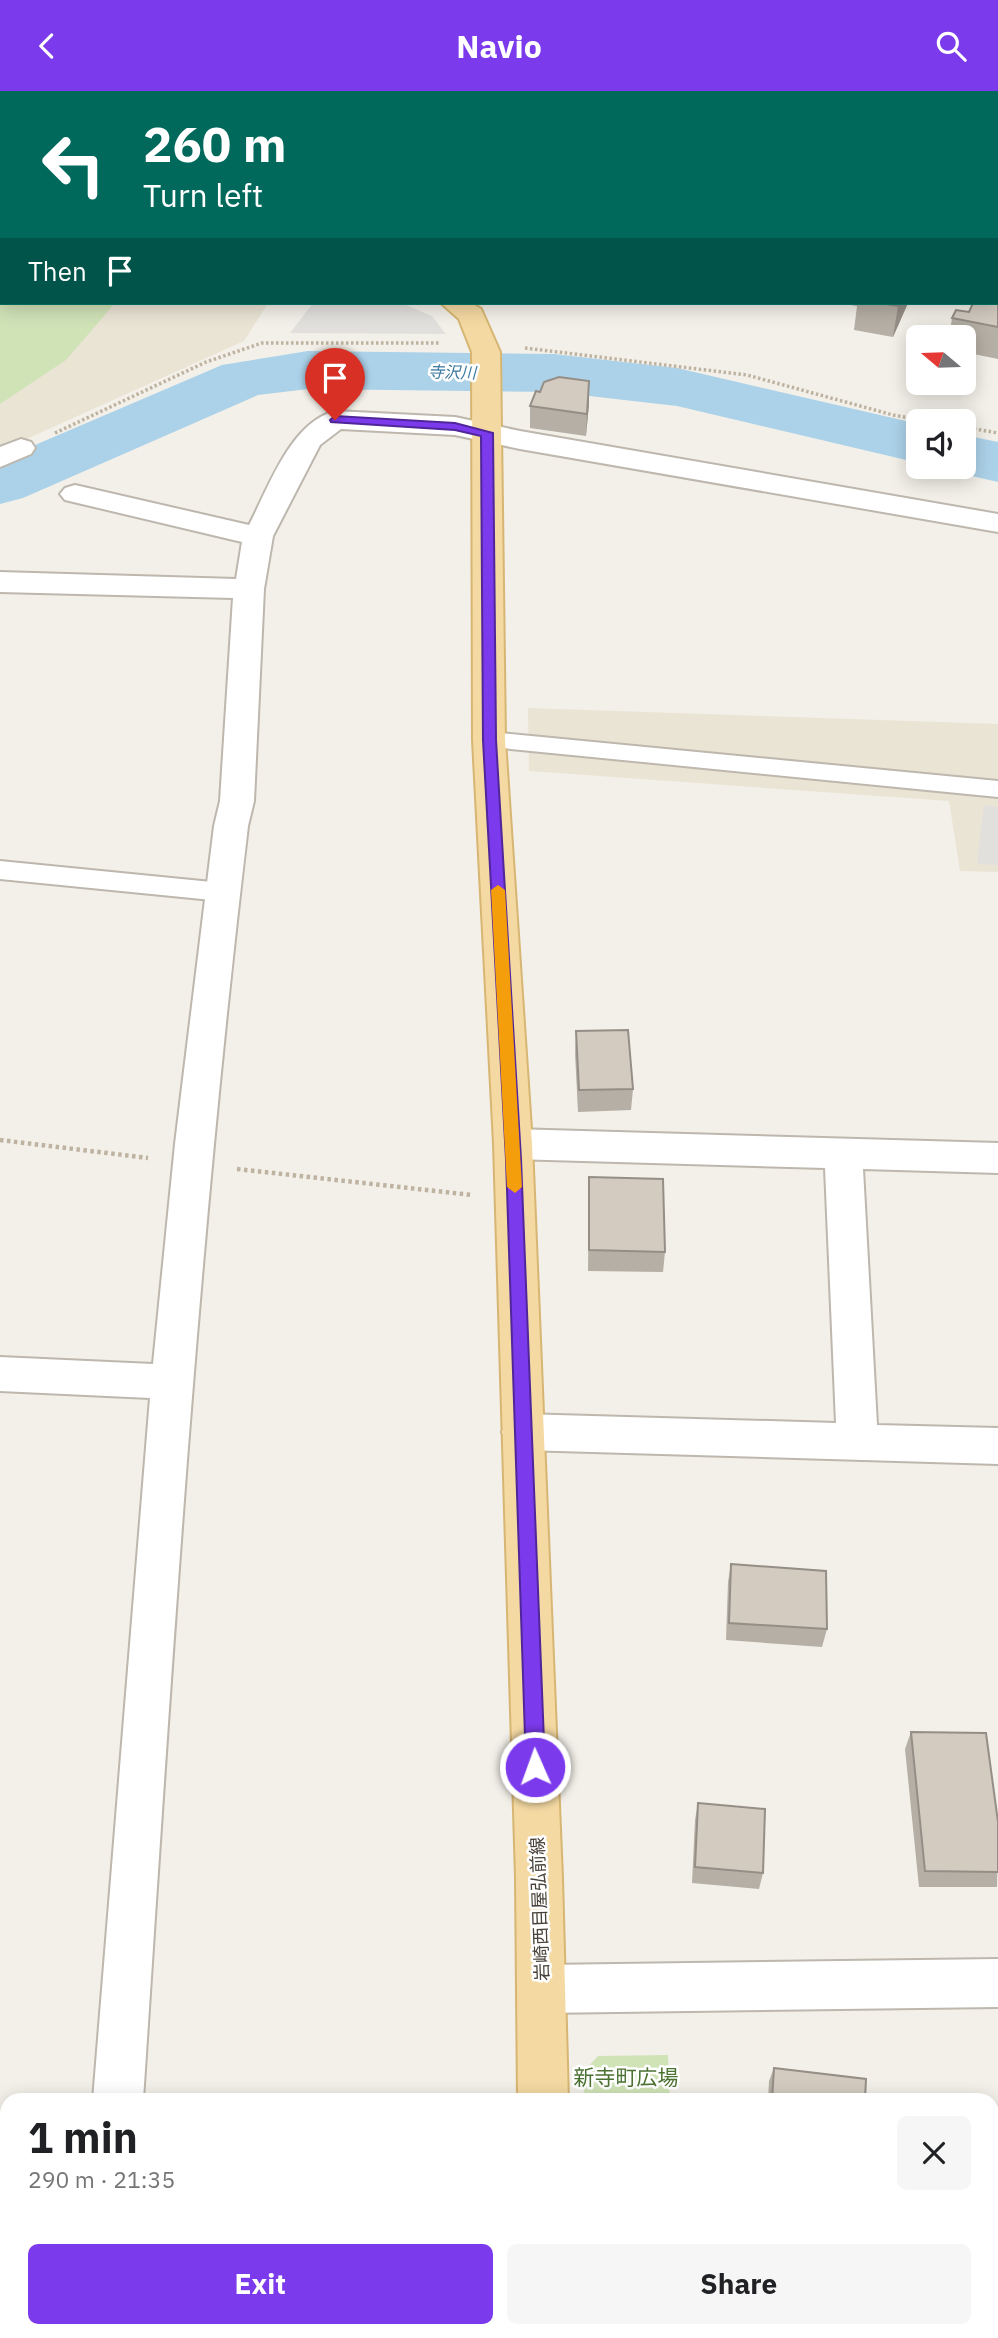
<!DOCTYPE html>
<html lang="en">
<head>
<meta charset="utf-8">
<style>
  :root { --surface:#fff; --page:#f6f6f6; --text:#202124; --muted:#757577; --accent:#7c3aed }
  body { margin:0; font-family:"IBM Plex Sans","Noto Sans JP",sans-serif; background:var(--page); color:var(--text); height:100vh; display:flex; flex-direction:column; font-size:26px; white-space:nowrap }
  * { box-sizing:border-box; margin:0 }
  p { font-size:23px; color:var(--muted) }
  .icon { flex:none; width:38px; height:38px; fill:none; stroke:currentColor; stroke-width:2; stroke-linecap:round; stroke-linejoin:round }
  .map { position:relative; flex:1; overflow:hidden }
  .side { position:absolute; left:0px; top:2002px; width:999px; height:245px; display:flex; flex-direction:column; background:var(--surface); border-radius:21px 21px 0 0; box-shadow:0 4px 18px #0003 }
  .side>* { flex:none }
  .banner { position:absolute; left:0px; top:0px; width:999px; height:214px; box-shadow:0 4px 18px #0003; background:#00695c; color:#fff; overflow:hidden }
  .needle { width:46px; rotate:289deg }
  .fabs { position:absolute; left:906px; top:234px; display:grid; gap:14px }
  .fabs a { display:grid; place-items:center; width:70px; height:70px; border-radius:10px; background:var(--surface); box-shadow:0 4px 18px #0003; font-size:35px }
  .pin { position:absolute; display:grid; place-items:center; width:60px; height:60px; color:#fff; margin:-72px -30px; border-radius:50% 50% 50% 0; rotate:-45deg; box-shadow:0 0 7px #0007 }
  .pin .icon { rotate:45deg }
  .me { position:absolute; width:77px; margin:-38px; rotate:358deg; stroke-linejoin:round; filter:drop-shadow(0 0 5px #0008) }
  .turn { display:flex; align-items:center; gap:24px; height:147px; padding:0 28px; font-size:32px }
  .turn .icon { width:91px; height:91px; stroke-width:2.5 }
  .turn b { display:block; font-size:49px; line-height:60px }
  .then { display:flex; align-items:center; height:66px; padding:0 28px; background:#0003; gap:14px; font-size:26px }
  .round { display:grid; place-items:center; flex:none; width:74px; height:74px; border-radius:10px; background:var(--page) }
  .summary { display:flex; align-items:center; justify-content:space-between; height:119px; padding:0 28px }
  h1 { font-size:42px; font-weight:700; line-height:52px }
  .cta { display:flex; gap:14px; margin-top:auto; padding:14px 28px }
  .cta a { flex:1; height:80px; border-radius:10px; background:var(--accent); color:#fff; font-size:28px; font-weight:700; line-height:80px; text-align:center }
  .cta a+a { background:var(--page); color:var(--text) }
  header { display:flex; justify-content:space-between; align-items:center; height:91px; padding:0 28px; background:var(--accent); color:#fff; font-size:32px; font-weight:700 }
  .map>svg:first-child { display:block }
  .education { fill:#eae4d5 }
  .green { fill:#d0e3b7 }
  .parking { fill:#e2e0dd }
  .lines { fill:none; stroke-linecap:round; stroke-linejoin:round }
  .river { fill:#acd2e9; fill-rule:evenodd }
  .service-casing { stroke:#bdb7ad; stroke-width:4 }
  .minor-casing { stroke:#bdb7ad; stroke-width:4 }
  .tertiary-casing { stroke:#bdb7ad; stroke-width:4 }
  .primary-casing { stroke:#d7b673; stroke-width:4 }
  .path-far1 { stroke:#beb2a0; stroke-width:3.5; stroke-dasharray:2.5 2.5; stroke-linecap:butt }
  .path { stroke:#beb2a0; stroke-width:4.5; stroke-dasharray:3.5 3.5; stroke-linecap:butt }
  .service { fill:#fff; fill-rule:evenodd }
  .minor { fill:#fff; fill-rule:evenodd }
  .tertiary { fill:#fff; fill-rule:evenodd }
  .primary { fill:#f4d9a2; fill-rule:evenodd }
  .wall { fill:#b5afa5 }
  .shaded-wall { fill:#948e86 }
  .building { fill:#d3cbc0; stroke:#948e86; stroke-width:2 }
  .route { fill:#7c3aed; stroke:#51269a; stroke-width:2 }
  .slow { fill:#f59e0b }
  .labels { text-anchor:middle; stroke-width:5; stroke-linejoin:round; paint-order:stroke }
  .far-water-label { font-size:16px; font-style:italic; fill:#3b79a0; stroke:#fff }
  .street-label { font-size:18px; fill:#464038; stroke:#fff }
  .near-park-label { font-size:21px; fill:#4c7232; stroke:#fff }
</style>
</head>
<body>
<header><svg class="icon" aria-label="back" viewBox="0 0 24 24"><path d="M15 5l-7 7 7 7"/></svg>Navio<svg class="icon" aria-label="search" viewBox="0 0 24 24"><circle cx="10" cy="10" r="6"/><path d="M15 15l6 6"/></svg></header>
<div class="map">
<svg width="998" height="2247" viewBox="0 0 998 2247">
  <rect width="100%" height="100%" fill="#f3f0e9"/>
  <!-- education -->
  <g class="education">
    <polygon points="0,121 2,212 268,212 244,250 0,360"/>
    <polygon points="528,617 998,633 998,781 960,780 949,710 529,680"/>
  </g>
  <!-- green -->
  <g class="green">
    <polygon points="0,160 2,212 115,212 66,269 0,313"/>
    <polygon points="668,1964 670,2009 584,2009 583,1981 598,1965"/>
    <polygon points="992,2094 998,2094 998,2247 618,2247 618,2240 992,2240"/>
  </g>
  <!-- parking -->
  <g class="parking">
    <polygon points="313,212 401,212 432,225 446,243 290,242"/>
    <polygon points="984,714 998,716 998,774 977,773"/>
  </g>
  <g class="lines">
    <!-- river -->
    <g class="river">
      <polygon points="308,260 554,263 677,277 919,333 919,372 677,315 554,301 308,298 258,304 23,407 0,413 0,369 222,274"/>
      <polygon points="964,344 998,351 998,391 941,378 964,376"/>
    </g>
    <defs>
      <g id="service">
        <rect x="904" y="0" width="18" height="2"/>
        <polygon points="489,641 998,690 998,706 481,655 477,649 481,643"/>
        <polygon points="0,770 222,792 231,795 234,801 231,807 222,810 0,788"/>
      </g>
      <g id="minor">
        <polygon points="286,0 315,0 316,2 287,2"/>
        <polygon points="502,0 527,0 501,2"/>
        <path d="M335,320l120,6 65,14 478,83v18l-478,-83 -65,-14 -114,-6 -21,16 -47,91 -9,53 -10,212 -6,25c-51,424 -77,848 -105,1274h-50l57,-702 -150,-7v-34l153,7 22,-220 39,-318 6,-25 13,-203 -233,-6v-20l236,7 6,-37 -177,-42 -5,-6 5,-6 10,-3 174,40c20,-38 41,-102 86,-114z"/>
        <polygon points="21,348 31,351 35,357 31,363 0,376 0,356"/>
        <polygon points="513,1038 998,1052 998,1082 863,1078 877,1334 998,1337 998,1373 523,1359 508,1353 502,1341 508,1329 523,1323 836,1332 825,1077 513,1068 500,1063 494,1053 500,1043"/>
        <rect x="74" y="2240" width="52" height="7"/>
      </g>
      <polygon id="tertiary" points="998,1868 998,1916 543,1922 526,1915 519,1898 526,1881 543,1874"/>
      <g id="primary">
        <rect x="0" y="97" width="2" height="16"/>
        <polygon points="441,212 471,212 481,218 500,261 505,649 532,1053 562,1787 568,2009 518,2009 516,1787 494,1053 473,649 472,261 459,228"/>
        <rect x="519" y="2240" width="52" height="7"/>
      </g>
    </defs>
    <!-- service casing -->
    <use href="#service" class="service-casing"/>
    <!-- minor casing -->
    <use href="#minor" class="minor-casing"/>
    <!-- tertiary casing -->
    <use href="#tertiary" class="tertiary-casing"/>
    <!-- primary casing -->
    <use href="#primary" class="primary-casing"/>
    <!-- path-far1 -->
    <g class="path-far1">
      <polyline points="525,257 747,284 893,324 933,331"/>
      <polyline points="964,336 998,342"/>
      <polyline points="55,342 206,271 262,252 440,252"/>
    </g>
    <!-- path -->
    <g class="path">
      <polyline points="0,1049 148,1067"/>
      <polyline points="237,1078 472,1104"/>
    </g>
    <!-- service -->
    <use href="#service" class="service"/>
    <!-- minor -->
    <use href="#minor" class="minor"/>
    <!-- tertiary -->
    <use href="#tertiary" class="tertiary"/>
    <!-- primary -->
    <use href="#primary" class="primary"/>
  </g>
  <!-- wall -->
  <g class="wall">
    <rect x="720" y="0" width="60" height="2"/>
    <polygon points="998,138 998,268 964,261 964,247 949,247 952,227 998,212"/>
    <polygon points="839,212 908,212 893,246 854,239 857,215"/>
    <polygon points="589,312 586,345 530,337 530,315"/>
    <polygon points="576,940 633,998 631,1019 578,1021 575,962"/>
    <polygon points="589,1086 665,1161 663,1181 588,1180"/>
    <polygon points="731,1473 827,1538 822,1556 726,1549 728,1491"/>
    <polygon points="911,1641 998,1731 997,1796 919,1796 905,1658"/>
    <polygon points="698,1712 763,1782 759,1798 692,1792 695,1729"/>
    <polygon points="774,1977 865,2009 768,2009 769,1990"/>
  </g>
  <!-- shaded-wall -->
  <g class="shaded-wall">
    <polygon points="899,212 908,212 893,246 898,215"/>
    <polygon points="589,290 589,312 586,345 587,323"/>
  </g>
  <!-- building -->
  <g class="building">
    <polygon points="736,0 771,0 770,2 746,2"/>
    <polygon points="998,138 998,236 952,227 956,219 969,221 973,212 998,212"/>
    <polygon points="879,212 899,212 898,215"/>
    <polygon points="559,286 589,290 587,323 530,315 536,300 540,301 544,291"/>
    <polygon points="628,939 633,998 579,999 576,940"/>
    <polygon points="589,1086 663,1088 665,1161 589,1159"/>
    <polygon points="731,1473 826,1480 827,1538 729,1532"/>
    <polygon points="911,1641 986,1642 998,1731 998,1781 925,1780"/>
    <polygon points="698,1712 765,1718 763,1782 695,1776"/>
    <polygon points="774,1977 866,1988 865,2009 772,2009"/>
  </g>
  <!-- route -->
  <polygon class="route" points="335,325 455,332 493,342 496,649 521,1068 545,1676 542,1682 535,1685 529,1682 526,1676 506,1068 483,649 481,345 455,339 331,331 330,329"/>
  <!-- slow -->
  <polygon class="slow" points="498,794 505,799 522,1096 515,1102 507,1096 491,799"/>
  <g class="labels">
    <!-- far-water labels -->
    <g class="far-water-label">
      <text transform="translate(452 281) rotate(1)" y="6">寺沢川</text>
    </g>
    <!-- street labels -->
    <g class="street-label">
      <text transform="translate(540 1818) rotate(-92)" y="6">岩崎西目屋弘前線</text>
    </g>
    <!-- near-park labels -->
    <g class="near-park-label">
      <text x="626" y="1994">新寺町広場</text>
    </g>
  </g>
</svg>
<div class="fabs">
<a><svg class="needle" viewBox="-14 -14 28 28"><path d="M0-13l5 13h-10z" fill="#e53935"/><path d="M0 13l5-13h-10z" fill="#757577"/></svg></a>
<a><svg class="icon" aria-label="sound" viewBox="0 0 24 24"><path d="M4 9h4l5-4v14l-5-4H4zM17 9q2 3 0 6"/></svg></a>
</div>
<div class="pin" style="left:335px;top:329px;background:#d93025"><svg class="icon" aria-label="arrive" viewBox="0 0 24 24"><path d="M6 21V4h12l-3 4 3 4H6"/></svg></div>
<svg class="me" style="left:535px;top:1676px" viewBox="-20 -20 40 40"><circle r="17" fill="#7c3aed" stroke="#fff" stroke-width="3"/><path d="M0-11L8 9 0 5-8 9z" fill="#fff"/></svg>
<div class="banner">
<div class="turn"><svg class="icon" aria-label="left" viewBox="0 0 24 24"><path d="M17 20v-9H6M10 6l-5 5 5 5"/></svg><div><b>260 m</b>Turn left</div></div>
<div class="then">Then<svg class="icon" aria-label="arrive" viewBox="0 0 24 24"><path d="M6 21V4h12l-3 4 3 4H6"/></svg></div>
</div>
<section class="side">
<div class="summary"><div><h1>1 min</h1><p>290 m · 21:35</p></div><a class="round"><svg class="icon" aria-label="close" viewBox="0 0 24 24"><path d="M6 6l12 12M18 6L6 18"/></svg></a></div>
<div class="cta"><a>Exit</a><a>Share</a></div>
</section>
</div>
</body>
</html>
